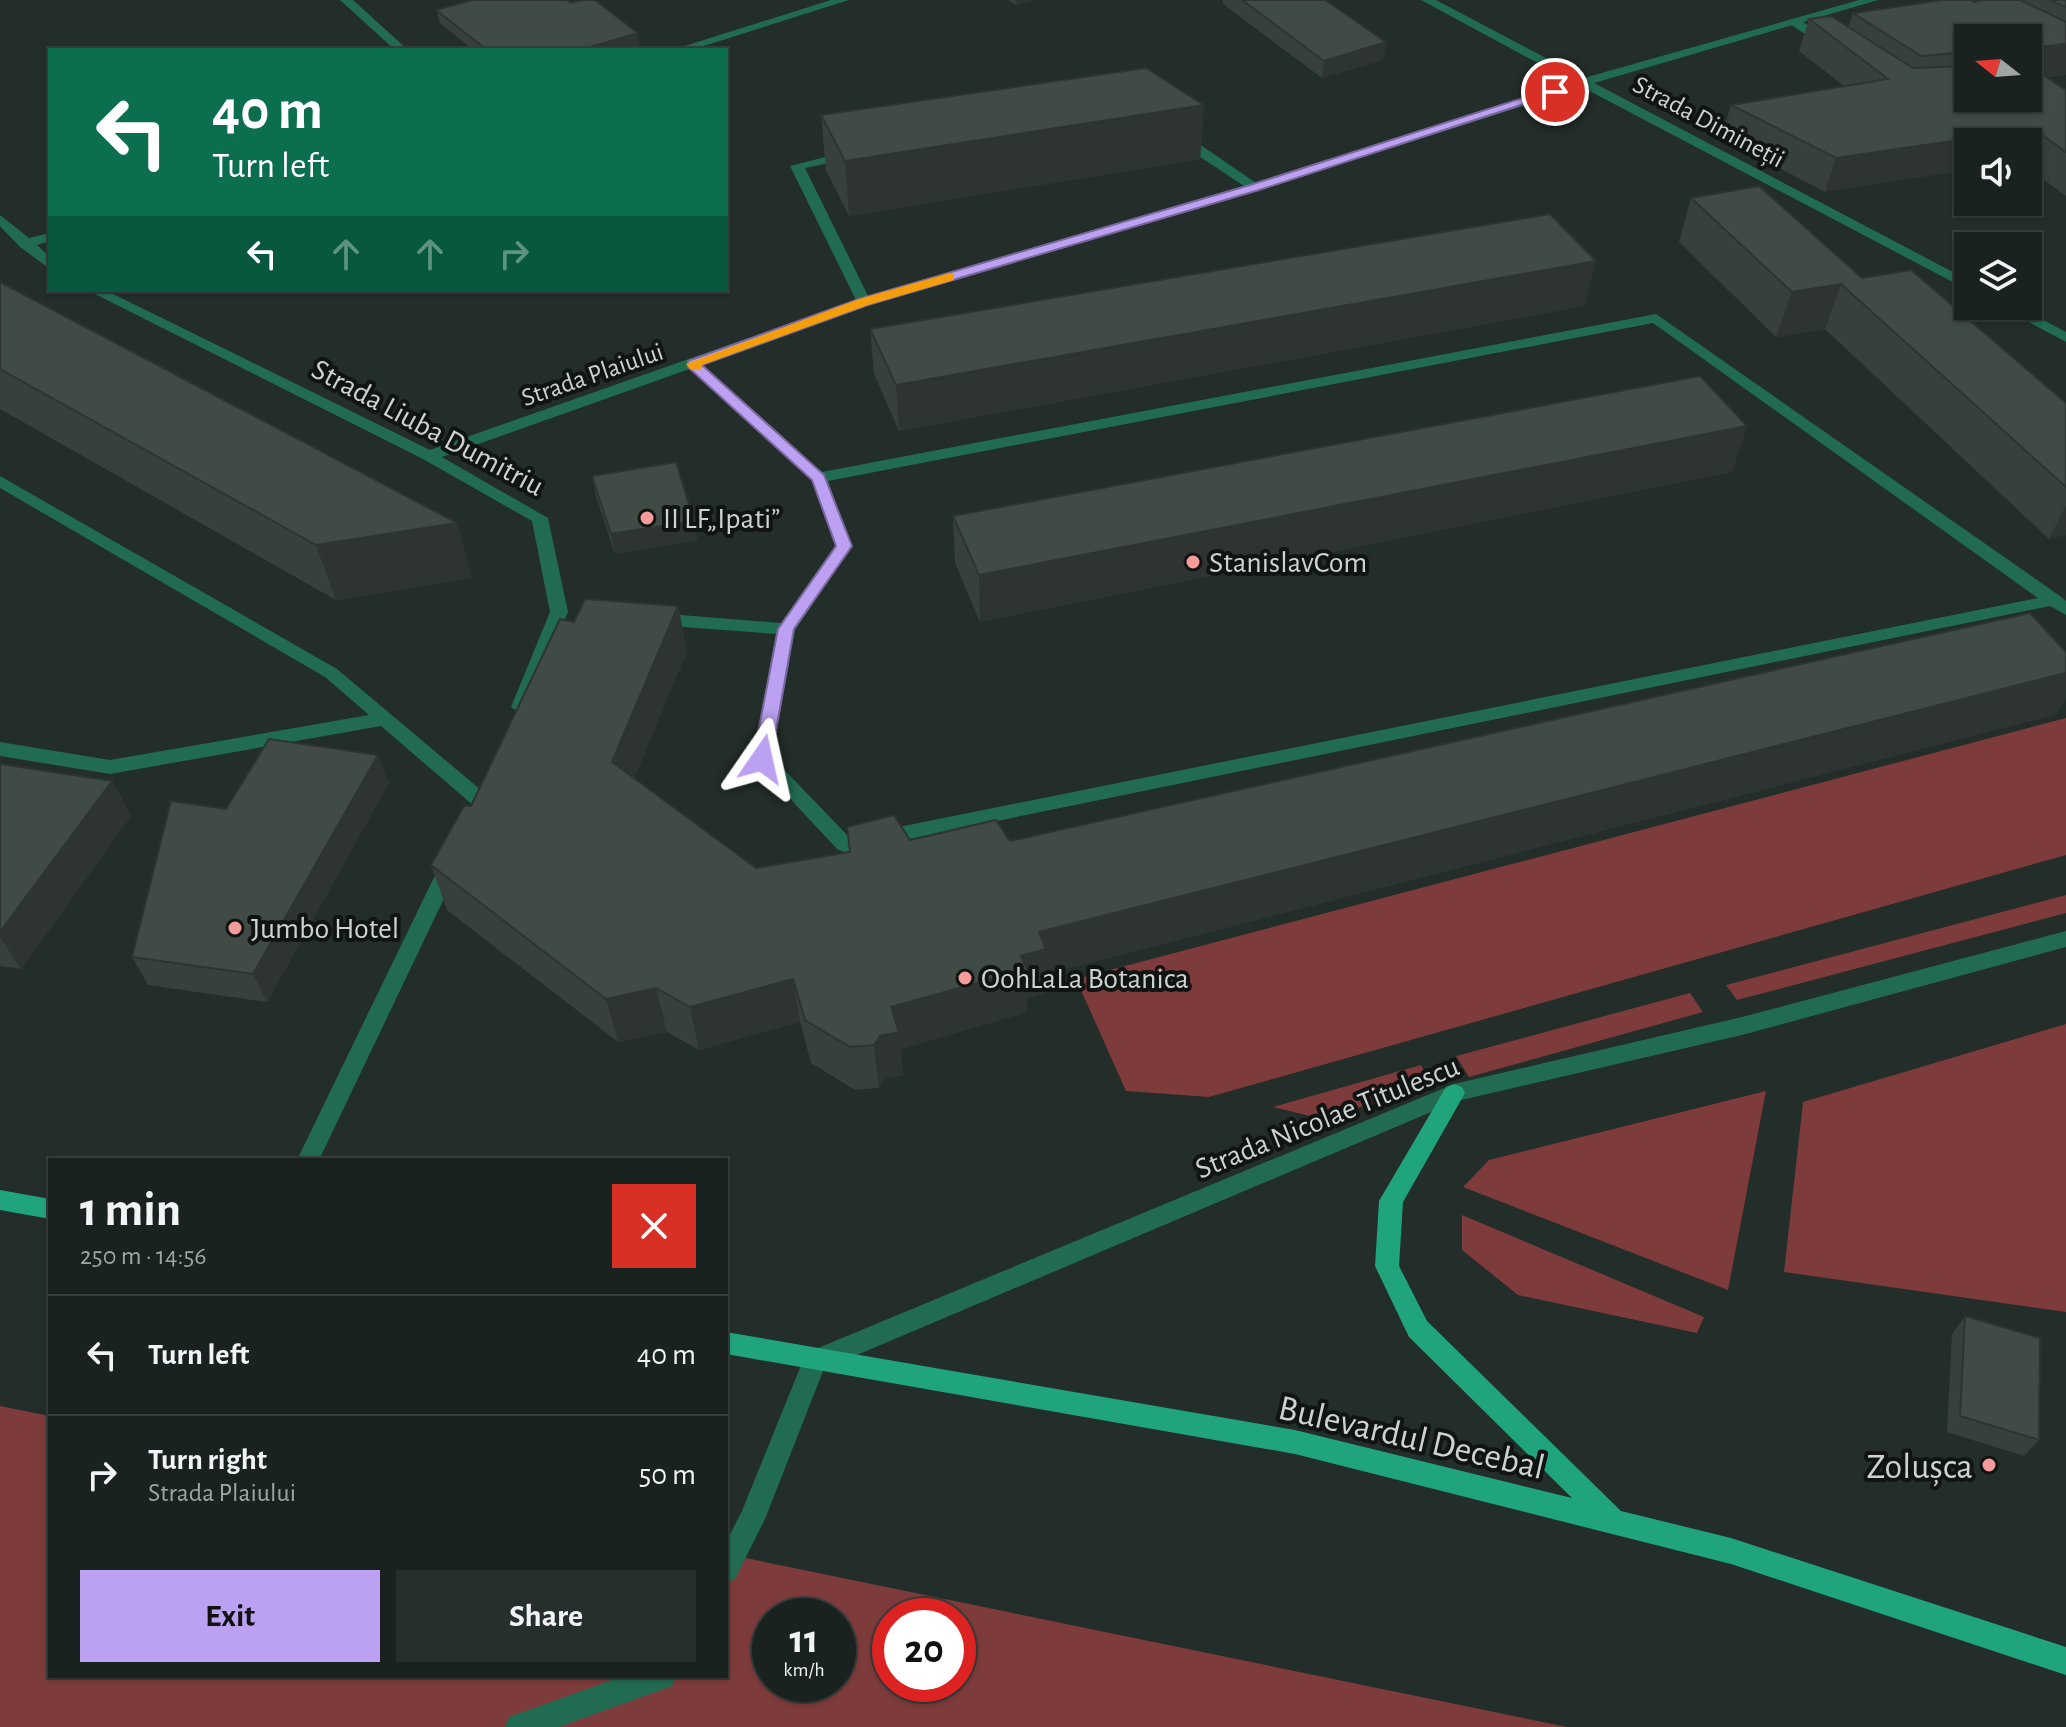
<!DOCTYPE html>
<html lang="en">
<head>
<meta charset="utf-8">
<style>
  :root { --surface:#1a221f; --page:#272f2c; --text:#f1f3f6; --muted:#9fa4a4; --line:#383f3d; --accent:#bca0f2 }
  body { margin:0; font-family:"Alegreya Sans",sans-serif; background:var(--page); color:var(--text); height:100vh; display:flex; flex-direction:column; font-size:30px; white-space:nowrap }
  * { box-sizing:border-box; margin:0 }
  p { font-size:26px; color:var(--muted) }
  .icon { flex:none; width:44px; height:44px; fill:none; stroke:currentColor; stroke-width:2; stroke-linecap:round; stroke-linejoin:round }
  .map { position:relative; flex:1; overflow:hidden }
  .panel { position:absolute; left:48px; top:1158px; width:680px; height:520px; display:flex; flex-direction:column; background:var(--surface); border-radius:0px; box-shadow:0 2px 6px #0004,0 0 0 2px var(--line) }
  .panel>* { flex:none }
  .hud { position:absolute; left:48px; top:48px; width:680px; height:244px; border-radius:0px; box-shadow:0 2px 6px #0004,0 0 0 2px var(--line); background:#0b6e4f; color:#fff; overflow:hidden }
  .needle { width:52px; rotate:287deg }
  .buttons { position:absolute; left:1954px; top:24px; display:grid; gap:16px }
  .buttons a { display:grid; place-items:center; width:88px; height:88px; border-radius:0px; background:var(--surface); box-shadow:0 2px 6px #0004,0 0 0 2px var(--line); font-size:40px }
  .speed { position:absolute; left:752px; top:1598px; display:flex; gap:16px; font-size:40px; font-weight:700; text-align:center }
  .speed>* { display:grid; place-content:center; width:104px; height:104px; border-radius:50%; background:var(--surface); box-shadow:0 2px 6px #0004,0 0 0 2px var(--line); line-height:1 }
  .speed small { font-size:20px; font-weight:400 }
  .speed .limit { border:12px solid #d22; background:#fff; color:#111 }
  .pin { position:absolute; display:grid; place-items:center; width:68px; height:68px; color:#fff; margin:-34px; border:4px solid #fff; border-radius:50%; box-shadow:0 2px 8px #0007 }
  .me { position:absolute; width:88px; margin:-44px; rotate:11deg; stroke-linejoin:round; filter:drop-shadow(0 0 6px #0008) }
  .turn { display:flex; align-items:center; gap:28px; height:168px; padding:0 32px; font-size:36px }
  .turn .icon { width:104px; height:104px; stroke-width:2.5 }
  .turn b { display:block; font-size:56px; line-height:68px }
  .lanes { display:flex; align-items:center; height:76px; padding:0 32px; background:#0003; justify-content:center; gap:40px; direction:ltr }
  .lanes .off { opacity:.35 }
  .round { display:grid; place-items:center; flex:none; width:84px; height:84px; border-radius:0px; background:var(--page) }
  .headline { display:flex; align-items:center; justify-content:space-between; height:136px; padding:0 32px }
  h1 { font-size:48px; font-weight:700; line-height:60px }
  .primary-button { display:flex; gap:16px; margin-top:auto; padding:16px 32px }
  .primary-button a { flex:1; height:92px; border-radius:0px; background:var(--accent); color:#111; font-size:32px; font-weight:700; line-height:92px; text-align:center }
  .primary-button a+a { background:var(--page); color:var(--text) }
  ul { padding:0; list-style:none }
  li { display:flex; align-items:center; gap:24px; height:120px; padding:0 32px; border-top:2px solid var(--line) }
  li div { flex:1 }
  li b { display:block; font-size:30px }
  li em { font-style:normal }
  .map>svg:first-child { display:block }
  .green { fill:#7e3b3b; fill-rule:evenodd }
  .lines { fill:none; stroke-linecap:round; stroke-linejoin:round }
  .service { fill:#226b53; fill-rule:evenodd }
  .minor { fill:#226b53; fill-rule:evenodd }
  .tertiary { fill:#226b53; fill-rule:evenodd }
  .primary { fill:#20a47e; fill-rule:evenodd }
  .wall { fill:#37403c; fill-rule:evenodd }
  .shaded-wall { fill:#2d3431 }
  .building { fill:#404b46; stroke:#2d3431; stroke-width:2 }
  .route { fill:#bca0f2; stroke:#7a689d; stroke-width:2 }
  .slow { fill:#f59e0b }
  .poi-dot { fill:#f59b99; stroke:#101412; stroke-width:3 }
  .labels { text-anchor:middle; stroke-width:8; stroke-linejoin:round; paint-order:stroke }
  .far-street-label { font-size:26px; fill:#cdd3d0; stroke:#101412 }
  .street-label { font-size:30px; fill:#cdd3d0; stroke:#101412 }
  .poi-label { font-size:30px; fill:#cdd3d0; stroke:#101412; text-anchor:start }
  .near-street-label { font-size:36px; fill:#cdd3d0; stroke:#101412 }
  .near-poi-label { font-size:36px; fill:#cdd3d0; stroke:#101412; text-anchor:end }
</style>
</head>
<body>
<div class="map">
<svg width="2066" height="1727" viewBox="0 0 2066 1727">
  <rect width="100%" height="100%" fill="#232d29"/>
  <!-- green -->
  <g class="green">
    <polygon points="2066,718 2066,855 1209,1097 1126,1091 1076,979"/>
    <polygon points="2066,895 2066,913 1737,1000 1726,985"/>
    <polygon points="1690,993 1703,1012 1469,1077 1456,1056"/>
    <polygon points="2066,1024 2066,1312 1784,1272 1803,1102"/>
    <polygon points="1421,1065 1433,1088 1318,1118 1273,1107"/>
    <polygon points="1766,1091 1728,1290 1463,1187 1489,1160"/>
    <polygon points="1462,1215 1704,1317 1697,1333 1518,1295 1462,1250"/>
    <path d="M0,1406l50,10v260h676v-122l841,173h-1567zM770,1616h68v68h-68zM890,1616h68v68h-68z"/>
  </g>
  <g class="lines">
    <!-- service -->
    <g class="service">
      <polygon points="1791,19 1799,19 1835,44 1825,47 1791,25"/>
      <polygon points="1173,133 1183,133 1262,187 1250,190 1173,139"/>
      <polygon points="849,151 856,155 854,158 805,168 871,302 864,306 857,302 790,166"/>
      <path d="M1656,314l404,282 6,5v14l-16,-9 -1205,246 -7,-2 -85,-91 23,-125 -120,-9 -9,-6 9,-6 125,10 54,-77 -23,-66 -124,-113v-6h10l124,111zM1653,323l385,275 -1189,239 -77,-80 23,-127 57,-84 -24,-65z"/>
      <polygon points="0,476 337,669 488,796 491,801 488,806 474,806 381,726 110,774 0,756 0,742 110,760 369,715 325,677 0,488"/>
      <polygon points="815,1350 824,1353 827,1361 765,1519 735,1579 726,1583 726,1542 742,1511 806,1353"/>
      <polygon points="623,1676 676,1676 672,1686 559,1727 505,1727 509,1717"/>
    </g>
    <!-- minor -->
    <g class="minor">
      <polygon points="340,0 353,0 408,50 395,50"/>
      <polygon points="831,0 849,0 691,50 672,50"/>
      <polygon points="1421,0 1436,0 1584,78 1859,0 1878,0 1594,83 1968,280 1968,290 1582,87 1260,190 869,305 442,457 548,518 568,612 529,707 520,713 511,707 550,612 532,521 423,459 87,290 105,290 430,450 859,299 1250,184 1573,82"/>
      <polygon points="0,215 29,238 50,233 50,241 37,245 50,257 50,269 20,247 0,226"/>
      <polygon points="1999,306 2017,306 2066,332 2066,342"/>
      <polygon points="450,858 460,865 319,1160 297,1160 440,865"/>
    </g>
    <!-- tertiary -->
    <polygon class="tertiary" points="2066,931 2066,947 1742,1035 1457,1101 824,1369 815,1372 806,1369 803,1361 806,1353 1454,1084 1742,1017"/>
    <!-- primary -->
    <g class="primary">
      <polygon points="1454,1084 1462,1087 1465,1093 1403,1202 1399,1266 1427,1321 1621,1511 1731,1538 2066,1647 2066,1675 1731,1564 1295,1454 726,1354 726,1332 1295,1430 1572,1498 1409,1337 1375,1266 1379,1201 1446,1087"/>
      <polygon points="0,1190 50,1199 50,1219 0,1210"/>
    </g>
  </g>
  <!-- wall -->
  <g class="wall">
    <polygon points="1008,0 1034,0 1016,5"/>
    <polygon points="1223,0 1325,0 1386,42 1383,60 1322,78 1223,4"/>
    <path d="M1982,0h84v75l-19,2 19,13v106l-38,-28v-26h-60l-143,50 -104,-54 10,-33 113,-19 -45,-35 10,-32 39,8 5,-14 121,-11zM1968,38l60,60h-60z"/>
    <polygon points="436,10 640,46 628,50 473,50 440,23"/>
    <polygon points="1204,105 1200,159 849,216 826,170 821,115"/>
    <polygon points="1691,198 1862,278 2066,403 2066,535 2049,539 1825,329 1776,337 1679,242"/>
    <polygon points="0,282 457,523 472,578 336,600 0,409"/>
    <polygon points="1585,306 899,431 874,374 870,329"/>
    <polygon points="1747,426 1732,472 980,622 955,563 953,516"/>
    <polygon points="592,476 698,540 615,554 596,496"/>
    <polygon points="678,606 687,651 634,778 756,868 910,840 1010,841 2057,714 1046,974 1046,993 1027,998 1027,1012 901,1049 903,1075 884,1079 879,1088 855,1090 811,1063 800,1022 699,1050 667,1032 618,1042 447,910 431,865 471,806 574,622"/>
    <polygon points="0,764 112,781 131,816 21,969 0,966"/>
    <polygon points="389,783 267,1002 148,985 132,957 226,809"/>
    <polygon points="1965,1316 2039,1440 2024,1456 1947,1432 1952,1334"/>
  </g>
  <!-- shaded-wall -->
  <g class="shaded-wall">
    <polygon points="1016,0 1034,0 1016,5"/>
    <polygon points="638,33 640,46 628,50 580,50"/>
    <polygon points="1386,42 1383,60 1322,78 1324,61"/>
    <polygon points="2066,44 2066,75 2028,79 2028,48"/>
    <polygon points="1204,105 1200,159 849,216 845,161"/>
    <polygon points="2034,129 2028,142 1968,142 1968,170 1825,192 1836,158"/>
    <polygon points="1596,261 1585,306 899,431 896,385"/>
    <polygon points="1841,284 1825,329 1776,337 1792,292"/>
    <polygon points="1747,426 1732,472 980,622 979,575"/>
    <polygon points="2066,505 2066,535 2049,539"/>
    <polygon points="694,521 698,540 615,554 611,534"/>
    <polygon points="457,523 472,578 336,600 316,545"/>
    <polygon points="678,606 687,651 623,806 612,762"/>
    <polygon points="2066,673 2066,698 2057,714 1046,974 1046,993 1027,998 1027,1012 901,1049 903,1075 884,1079 879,1088 874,1045 891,1007 1021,956 1039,932"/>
    <polygon points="378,755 389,783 267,1002 253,974"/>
    <polygon points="112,781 131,816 21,969 0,937 0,932"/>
    <polygon points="793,979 800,1022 699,1050 690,1007"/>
    <polygon points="656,988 667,1032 618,1042 606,999"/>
  </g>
  <!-- building -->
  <g class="building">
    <polygon points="472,0 567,0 571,3 582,0 595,0 638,33 580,50 487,50 436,10"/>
    <polygon points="1242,0 1325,0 1386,42 1324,61"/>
    <polygon points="1943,0 1971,0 1974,2 1982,0 2020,0 2066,22 2066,44 2028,48 2028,38 1968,38 1968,52 1921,56 1853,13"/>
    <polygon points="2050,0 2066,0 2066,7"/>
    <polygon points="1831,16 1913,68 1968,66 1968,98 2028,98 2028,65 2066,90 2066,152 2034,129 1836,158 1731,105 1888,79 1809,19"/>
    <polygon points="1146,68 1204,105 845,161 821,115"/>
    <polygon points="1759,186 1862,278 1911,270 2066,403 2066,487 1841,284 1792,292 1691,198"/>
    <polygon points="1550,214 1596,261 896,385 870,329"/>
    <polygon points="0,282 457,523 316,545 0,369"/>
    <polygon points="1700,376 1747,426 979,575 953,516"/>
    <polygon points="676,462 694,521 611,534 592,476"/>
    <polygon points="585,599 678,606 612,762 756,868 850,852 847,827 894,815 910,840 996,820 1010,841 2030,613 2066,652 2066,673 1039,932 1046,949 1021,956 1027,969 891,1007 899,1032 880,1036 874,1045 850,1047 805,1020 793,979 690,1007 656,988 606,999 431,865 464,806 471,806 560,619 574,622"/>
    <polygon points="269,739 378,755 253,974 132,957 171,801 226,809"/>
    <polygon points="0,764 112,781 0,932"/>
    <polygon points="1965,1316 2040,1338 2039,1440 1960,1416"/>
  </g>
  <!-- route -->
  <polygon class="route" points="1551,89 1561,92 1259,190 868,305 702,365 824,475 852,546 794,629 771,759 762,765 756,764 753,759 778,629 836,546 812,480 688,367 688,361 859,299 1250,185"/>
  <!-- slow -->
  <polygon class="slow" points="950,273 954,274 954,280 868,305 702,365 701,370 691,370 686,364 859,299"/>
  <!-- markers -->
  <g class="poi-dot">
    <circle cx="647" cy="518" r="8"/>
    <circle cx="1193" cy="562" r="8"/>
    <circle cx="235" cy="928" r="8"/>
    <circle cx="965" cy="978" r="8"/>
    <circle cx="1989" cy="1465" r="8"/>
  </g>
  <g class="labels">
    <!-- far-street labels -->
    <g class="far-street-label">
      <text transform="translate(1709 121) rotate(28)" y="9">Strada Dimineții</text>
      <text transform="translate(592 374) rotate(-19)" y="9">Strada Plaiului</text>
    </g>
    <!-- street labels -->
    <g class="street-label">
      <text transform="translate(428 427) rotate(28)" y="10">Strada Liuba Dumitriu</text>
      <text transform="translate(1327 1117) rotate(-22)" y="10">Strada Nicolae Titulescu</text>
    </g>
    <!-- poi labels -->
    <g class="poi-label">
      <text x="663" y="528">II LF„Ipati”</text>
      <text x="1209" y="572">StanislavCom</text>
      <text x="251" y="938">Jumbo Hotel</text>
      <text x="981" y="988">OohLaLa Botanica</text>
    </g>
    <!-- near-street labels -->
    <g class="near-street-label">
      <text transform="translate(1412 1436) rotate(13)" y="13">Bulevardul Decebal</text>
    </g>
    <!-- near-poi labels -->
    <g class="near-poi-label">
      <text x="1973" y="1478">Zolușca</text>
    </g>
  </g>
</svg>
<div class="buttons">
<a><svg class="needle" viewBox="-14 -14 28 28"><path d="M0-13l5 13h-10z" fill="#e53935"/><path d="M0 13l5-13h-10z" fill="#9fa4a4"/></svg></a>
<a><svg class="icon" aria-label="sound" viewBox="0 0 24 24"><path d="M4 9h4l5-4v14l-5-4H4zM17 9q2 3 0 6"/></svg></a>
<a><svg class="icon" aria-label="layers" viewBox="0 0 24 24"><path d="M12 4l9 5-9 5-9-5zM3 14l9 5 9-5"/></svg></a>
</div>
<div class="speed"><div>11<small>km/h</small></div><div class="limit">20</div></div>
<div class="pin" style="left:1555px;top:92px;background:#d93025"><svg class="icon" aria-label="arrive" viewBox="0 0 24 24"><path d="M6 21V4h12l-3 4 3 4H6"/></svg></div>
<svg class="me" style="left:762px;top:759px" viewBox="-20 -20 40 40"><path d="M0-17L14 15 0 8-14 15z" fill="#bca0f2" stroke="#fff" stroke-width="4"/></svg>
<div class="hud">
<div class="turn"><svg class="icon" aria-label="left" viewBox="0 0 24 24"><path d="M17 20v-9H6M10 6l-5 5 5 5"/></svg><div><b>40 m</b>Turn left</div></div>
<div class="lanes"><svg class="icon" aria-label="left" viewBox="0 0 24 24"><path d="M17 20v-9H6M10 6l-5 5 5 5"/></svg><svg class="icon off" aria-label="ahead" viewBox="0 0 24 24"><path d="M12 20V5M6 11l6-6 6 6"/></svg><svg class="icon off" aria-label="ahead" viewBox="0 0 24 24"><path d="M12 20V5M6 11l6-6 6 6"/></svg><svg class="icon off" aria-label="right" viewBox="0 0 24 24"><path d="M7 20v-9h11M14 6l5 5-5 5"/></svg></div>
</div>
<section class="panel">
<div class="headline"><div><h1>1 min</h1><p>250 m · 14:56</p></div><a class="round" style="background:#d93025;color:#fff"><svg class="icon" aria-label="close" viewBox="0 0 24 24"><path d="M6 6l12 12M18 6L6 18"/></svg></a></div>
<ul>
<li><svg class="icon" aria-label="left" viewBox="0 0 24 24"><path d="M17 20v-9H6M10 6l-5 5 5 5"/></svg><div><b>Turn left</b></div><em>40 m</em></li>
<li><svg class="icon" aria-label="right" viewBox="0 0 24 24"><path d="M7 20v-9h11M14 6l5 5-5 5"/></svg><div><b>Turn right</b><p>Strada Plaiului</p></div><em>50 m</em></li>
</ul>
<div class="primary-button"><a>Exit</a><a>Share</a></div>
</section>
</div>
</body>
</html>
